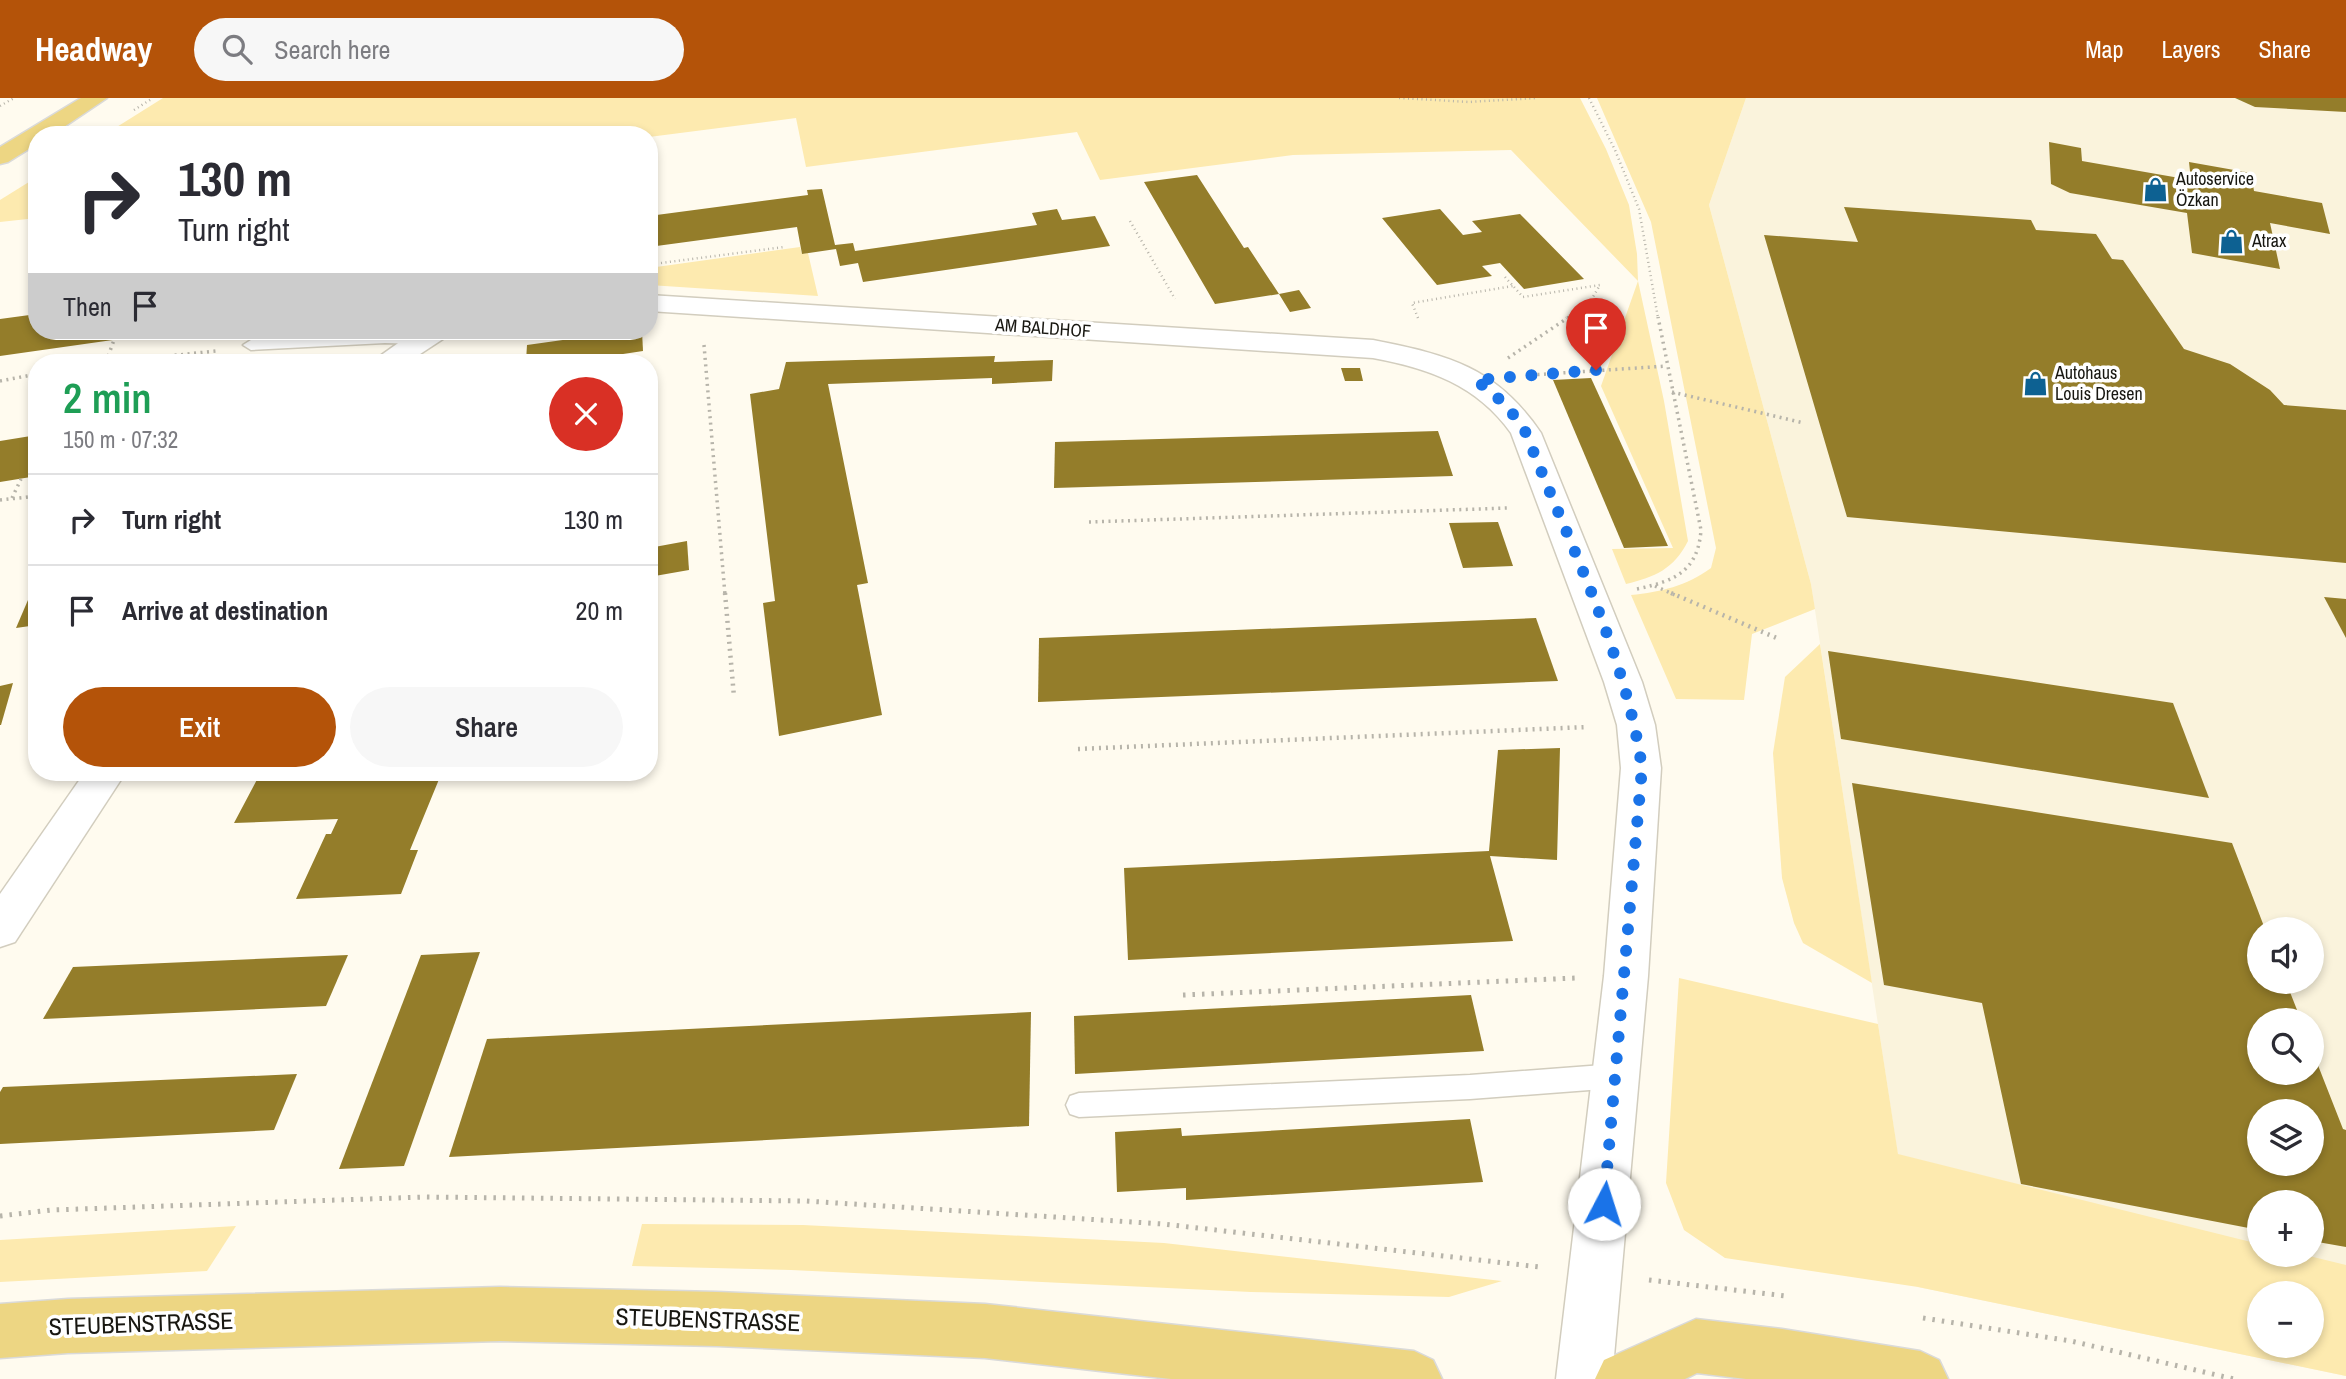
<!DOCTYPE html>
<html lang="en">
<head>
<meta charset="utf-8">
<style>
  :root { --surface:#fff; --page:#f7f7f7; --text:#2b2b33; --muted:#7c7c81; --line:#e1e1e2; --accent:#b45309 }
  body { margin:0; font-family:"Archivo Narrow",sans-serif; background:var(--page); color:var(--text); height:100vh; display:flex; flex-direction:column; font-size:26px; white-space:nowrap }
  * { box-sizing:border-box; margin:0 }
  p { font-size:23px; color:var(--muted) }
  .icon { flex:none; width:38px; height:38px; fill:none; stroke:currentColor; stroke-width:2; stroke-linecap:round; stroke-linejoin:round }
  .map { position:relative; flex:1; overflow:hidden }
  .side { position:absolute; left:28px; top:256px; width:630px; height:427px; display:flex; flex-direction:column; background:var(--surface); border-radius:28px; box-shadow:0 4px 10px #0003 }
  .side>* { flex:none }
  .banner { position:absolute; left:28px; top:28px; width:630px; height:214px; border-radius:28px; box-shadow:0 4px 10px #0003; background:#fff; color:var(--text); overflow:hidden }
  .tools { position:absolute; left:2247px; top:819px; display:grid; gap:14px }
  .tools a { display:grid; place-items:center; width:77px; height:77px; border-radius:50%; background:var(--surface); box-shadow:0 4px 10px #0003; font-size:35px }
  .pin { position:absolute; display:grid; place-items:center; width:60px; height:60px; color:#fff; margin:-72px -30px; border-radius:50% 50% 50% 0; rotate:-45deg; box-shadow:0 0 7px #0007 }
  .pin .icon { rotate:45deg }
  .me { position:absolute; width:77px; margin:-38px; rotate:5deg; stroke-linejoin:round; filter:drop-shadow(0 0 5px #0008) }
  .turn { display:flex; align-items:center; gap:24px; height:147px; padding:0 35px; font-size:32px }
  .turn .icon { width:91px; height:91px; stroke-width:2.5 }
  .turn b { display:block; font-size:49px; line-height:60px }
  .then { display:flex; align-items:center; height:66px; padding:0 35px; background:#0003; gap:14px; font-size:26px }
  .round { display:grid; place-items:center; flex:none; width:74px; height:74px; border-radius:37px; background:var(--page) }
  .headline { display:flex; align-items:center; justify-content:space-between; height:119px; padding:0 35px }
  h1 { font-size:42px; font-weight:600; line-height:52px; color:#1e9e55 }
  .action { display:flex; gap:14px; margin-top:auto; padding:14px 35px }
  .action a { flex:1; height:80px; border-radius:42px; background:var(--accent); color:#fff; font-size:28px; font-weight:600; line-height:80px; text-align:center }
  .action a+a { background:var(--page); color:var(--text) }
  ul { padding:0; list-style:none }
  li { display:flex; align-items:center; gap:21px; height:91px; padding:0 35px; border-top:2px solid var(--line) }
  li div { flex:1 }
  li b { display:block; font-size:26px }
  li em { font-style:normal }
  header { display:flex; align-items:center; gap:42px; box-sizing:border-box; height:98px; padding:0 35px; background:var(--accent); color:#fff }
  header strong { font-size:33px }
  nav { display:flex; gap:38px; margin-inline-start:auto; font-size:24px }
  .search { width:490px; height:63px; background:var(--page); display:flex; align-items:center; gap:18px; box-sizing:border-box; padding:0 24px; border-radius:38px; color:var(--muted); font-size:26px }
  .map>svg:first-child { display:block }
  .built { fill:#faf3dc; fill-rule:evenodd }
  .green { fill:#fdeaaf; fill-rule:evenodd }
  .building { fill:#947d2a; fill-rule:evenodd }
  .lines { fill:none; stroke-linecap:round; stroke-linejoin:round }
  .service-casing { stroke:#d2cdbe; stroke-width:3 }
  .minor-casing { stroke:#d2cdbe; stroke-width:3 }
  .primary-casing { stroke:#dadad9; stroke-width:3 }
  .path-far3 { stroke:#b7b4aa; stroke-width:2.5; stroke-dasharray:1 3.5; stroke-linecap:butt }
  .path-far2 { stroke:#b7b4aa; stroke-width:3.5; stroke-dasharray:2 4.5; stroke-linecap:butt }
  .path-far1 { stroke:#b7b4aa; stroke-width:4.5; stroke-dasharray:2 5; stroke-linecap:butt }
  .path { stroke:#b7b4aa; stroke-width:5; stroke-dasharray:2.5 7; stroke-linecap:butt }
  .service { fill:#fff; fill-rule:evenodd }
  .minor { fill:#fff; fill-rule:evenodd }
  .primary { fill:#edd683; fill-rule:evenodd }
  .route { stroke:#1a73e8; stroke-width:12; stroke-dasharray:0 21.6 }
  .labels { text-anchor:middle; stroke-width:7; stroke-linejoin:round; paint-order:stroke }
  .far-poi-label { font-size:18px; fill:#181711; stroke:#fff; text-anchor:start }
  .far-street-label { font-size:18px; fill:#181711; stroke:#fff }
  .near-street-label { font-size:24px; fill:#181711; stroke:#fff }
</style>
</head>
<body>
<header>
<strong>Headway</strong>
<div class="search"><svg class="icon" aria-label="search" viewBox="0 0 24 24"><circle cx="10" cy="10" r="6"/><path d="M15 15l6 6"/></svg>Search here</div>
<nav><a>Map</a><a>Layers</a><a>Share</a></nav>
</header>
<div class="map">
<svg width="2346" height="1281" viewBox="0 0 2346 1281">
  <rect width="100%" height="100%" fill="#fffbef"/>
  <!-- built -->
  <path class="built" d="M1746,0h600v1278l-428,-89 -107,-703 -102,-379zM2259,831h53v53h-53zM2259,922h53v53h-53zM2259,1013h53v53h-53zM2259,1104h53v53h-53zM2259,1195h53v53h-53z"/>
  <!-- green -->
  <g class="green">
    <path d="M163,0h1417l26,51 23,56 8,49 1,27 26,120 24,140c-14,28 -33,36 -62,43l-14,-35 61,-1 -72,-162 37,-105 -127,-131 -218,5 -193,25 -23,-48 -271,35 -10,-49 -147,19v-2h-545z"/>
    <path d="M1597,0h149l-37,107 102,379 4,25 -63,25 -8,66 -68,-1 -45,-104c30,-3 55,-9 80,-27l5,-20 -65,-326z"/>
    <polygon points="37,79 37,120 0,124 0,102"/>
    <polygon points="800,149 802,156 808,155 818,198 649,187 649,170"/>
    <polygon points="1820,546 1872,885 1803,845 1794,825 1782,780 1773,655 1785,579"/>
    <path d="M1679,880l199,46 20,130 361,90v11h46l41,10v111l-428,-89 -193,-29 -41,-28 -18,-47zM2259,1195h53v53h-53z"/>
    <polygon points="642,1126 803,1127 1164,1145 1502,1183 1449,1199 1251,1194 791,1172 632,1168"/>
    <polygon points="236,1128 207,1173 0,1184 0,1142"/>
  </g>
  <!-- building -->
  <g class="building">
    <polygon points="2235,0 2346,0 2346,14 2255,9"/>
    <polygon points="2049,44 2081,50 2082,63 2191,82 2189,64 2251,75 2254,93 2322,105 2330,136 2270,125 2280,171 2192,155 2187,115 2070,95 2051,86"/>
    <polygon points="1197,77 1244,150 1248,149 1279,196 1299,192 1311,210 1290,214 1279,196 1215,206 1144,84"/>
    <polygon points="822,91 835,147 853,145 855,153 1037,127 1032,115 1057,111 1062,122 1095,118 1110,148 863,184 858,165 840,168 836,151 802,156 797,129 649,149 649,118 808,97 807,92"/>
    <polygon points="1844,109 2031,122 2036,132 2096,136 2112,161 2123,162 2184,251 2230,266 2270,292 2284,307 2346,312 2346,465 1847,419 1764,137 1858,144"/>
    <polygon points="1440,111 1463,137 1482,134 1472,123 1520,116 1584,181 1524,191 1500,165 1482,168 1492,178 1437,187 1382,120"/>
    <polygon points="37,216 37,233 169,234 0,258 0,221"/>
    <polygon points="627,233 642,233 643,253 570,264 526,264 527,247"/>
    <polygon points="995,258 994,264 1053,262 1052,283 992,286 992,280 828,286 868,485 857,487 882,617 779,638 763,505 775,503 750,296 779,291 786,264"/>
    <polygon points="1341,270 1360,270 1363,283 1345,283"/>
    <polygon points="1591,280 1668,448 1624,450 1553,282"/>
    <polygon points="1438,333 1453,378 1054,390 1055,344"/>
    <polygon points="37,337 37,378 0,384 0,343"/>
    <polygon points="1498,424 1513,468 1463,470 1449,425"/>
    <polygon points="687,443 689,472 649,479 649,450"/>
    <polygon points="37,481 37,527 16,530"/>
    <polygon points="2324,499 2346,501 2346,540"/>
    <polygon points="1536,520 1558,583 1038,604 1039,540"/>
    <polygon points="1828,553 2173,605 2209,700 1841,641"/>
    <polygon points="13,585 1,627 0,627 0,588"/>
    <polygon points="1560,650 1557,762 1490,758 1513,843 1128,862 1124,770 1489,753 1498,652"/>
    <polygon points="261,674 442,674 410,752 418,752 401,796 296,801 326,736 331,736 338,721 234,725"/>
    <path d="M1852,685l380,60 33,86h-6v53h27l15,38h-42v53h53v-23l31,79 3,1v117l-34,-6v-39h-53v28l-238,-46 -39,-181 -98,-18zM2259,1013h53v53h-53z"/>
    <polygon points="480,854 404,1068 339,1071 421,857"/>
    <polygon points="348,857 326,908 43,921 73,869"/>
    <polygon points="1471,897 1484,953 1075,976 1074,918"/>
    <polygon points="1031,914 1029,1028 449,1059 487,941"/>
    <polygon points="297,976 274,1032 0,1046 0,994 3,989"/>
    <polygon points="1470,1021 1483,1084 1186,1102 1186,1090 1117,1094 1115,1034 1181,1030 1182,1038"/>
  </g>
  <g class="lines">
    <defs>
      <g id="service">
        <polygon points="385,235 420,236 428,241 420,246 385,245 251,252 243,247 251,242"/>
        <polygon points="1616,966 1625,970 1629,978 1625,986 1616,990 1470,1001 1079,1019 1070,1016 1066,1007 1070,998 1079,995 1470,977"/>
      </g>
      <g id="minor">
        <path d="M649,197l724,45c76,15 123,27 168,93l101,249 13,43 6,43 -13,208 -36,403h-56l48,-403 17,-208 -4,-43 -13,-43 -93,-249c-34,-48 -83,-65 -138,-75l-724,-47z"/>
        <polygon points="415,233 450,233 446,239 408,264 376,264 380,258"/>
        <polygon points="85,674 126,674 15,844 0,849 0,796"/>
      </g>
      <g id="primary">
        <polygon points="81,0 107,0 52,37 37,37 37,46 8,64 0,66 0,49"/>
        <polygon points="500,1189 717,1194 985,1206 1414,1253 1433,1262 1442,1281 1171,1281 985,1260 717,1248 500,1243 68,1255 0,1260 0,1206 68,1201"/>
        <polygon points="1696,1221 1782,1231 1920,1253 1939,1262 1948,1281 1746,1281 1697,1275 1685,1281 1595,1281 1604,1262"/>
      </g>
    </defs>
    <!-- service casing -->
    <use href="#service" class="service-casing"/>
    <!-- minor casing -->
    <use href="#minor" class="minor-casing"/>
    <!-- primary casing -->
    <use href="#primary" class="primary-casing"/>
    <!-- path-far3 -->
    <g class="path-far3">
      <polyline points="1399,0 1469,4 1536,0"/>
      <polyline points="1589,0 1615,52 1639,111 1658,220"/>
      <polyline points="0,8 14,0"/>
      <polyline points="134,12 153,0"/>
      <polyline points="1130,123 1175,201"/>
      <polyline points="661,165 784,149"/>
      <polyline points="1505,179 1523,199 1600,187 1590,204 1566,220"/>
      <polyline points="1418,220 1412,205 1513,188"/>
    </g>
    <!-- path-far2 -->
    <g class="path-far2">
      <polyline points="704,247 725,497"/>
      <polyline points="1508,260 1569,219"/>
      <polyline points="106,264 114,242"/>
      <polyline points="110,264 216,253"/>
      <polyline points="1531,277 1667,268"/>
      <polyline points="0,283 37,276"/>
      <polyline points="1672,294 1804,325"/>
      <polyline points="12,400 21,381"/>
      <polyline points="0,402 37,398"/>
      <polyline points="1089,424 1508,410"/>
      <polyline points="1655,488 1675,497"/>
      <path d="M1637,491c38,-8 61,-18 64,-59l-43,-213"/>
    </g>
    <!-- path-far1 -->
    <g class="path-far1">
      <polyline points="725,495 734,599"/>
      <polyline points="1671,495 1779,541"/>
      <polyline points="1078,651 1587,629"/>
    </g>
    <!-- path -->
    <g class="path">
      <polyline points="1183,897 1576,880"/>
      <polyline points="0,1118 51,1112 424,1099 806,1103 1163,1126 1540,1169"/>
      <polyline points="1649,1182 1786,1198"/>
      <polyline points="1923,1220 2071,1243 2234,1281"/>
    </g>
    <!-- service -->
    <use href="#service" class="service"/>
    <!-- minor -->
    <use href="#minor" class="minor"/>
    <!-- primary -->
    <use href="#primary" class="primary"/>
  </g>
  <g class="lines">
    <!-- route -->
    <path class="route" d="M1596,272l-121,10c22,15 37,30 51,53 42,109 99,218 116,335l-38,436"/>
  </g>
  <!-- icons -->
  <defs>
    <symbol id="shop-bare" viewBox="-9 -9 18 18"><path d="M-5-2.5h2.3a2.7 3.5 0 0 1 5.4 0H5L5.5 6h-11ZM-1.5-2.5h3a1.5 2.3 0 0 0-3 0Z" fill="#0d6192" stroke="#fff" stroke-width="2.5" paint-order="stroke"/></symbol>
  </defs>
  <g fill-rule="evenodd">
    <use href="#shop-bare" x="2138" y="74" width="35" height="35"/>
    <use href="#shop-bare" x="2214" y="126" width="35" height="35"/>
    <use href="#shop-bare" x="2018" y="268" width="35" height="35"/>
  </g>
  <g class="labels">
    <!-- far-poi labels -->
    <g class="far-poi-label">
      <text x="2176" y="87">Autoservice<tspan x="2176" dy="21">Özkan</tspan></text>
      <text x="2252" y="149">Atrax</text>
      <text x="2055" y="281">Autohaus<tspan x="2055" dy="21">Louis Dresen</tspan></text>
    </g>
    <!-- far-street labels -->
    <g class="far-street-label">
      <text transform="translate(1043 230) rotate(4)" y="6">AM BALDHOF</text>
    </g>
    <!-- near-street labels -->
    <g class="near-street-label">
      <text transform="translate(708 1222) rotate(2)" y="8">STEUBENSTRASSE</text>
      <text transform="translate(141 1226) rotate(-2)" y="8">STEUBENSTRASSE</text>
    </g>
  </g>
</svg>
<div class="tools">
<a><svg class="icon" aria-label="sound" viewBox="0 0 24 24"><path d="M4 9h4l5-4v14l-5-4H4zM17 9q2 3 0 6"/></svg></a>
<a><svg class="icon" aria-label="search" viewBox="0 0 24 24"><circle cx="10" cy="10" r="6"/><path d="M15 15l6 6"/></svg></a>
<a><svg class="icon" aria-label="layers" viewBox="0 0 24 24"><path d="M12 4l9 5-9 5-9-5zM3 14l9 5 9-5"/></svg></a>
<a>+</a>
<a>−</a>
</div>
<div class="pin" style="left:1596px;top:272px;background:#d93025"><svg class="icon" aria-label="arrive" viewBox="0 0 24 24"><path d="M6 21V4h12l-3 4 3 4H6"/></svg></div>
<svg class="me" style="left:1604px;top:1106px" viewBox="-20 -20 40 40"><circle r="19" fill="#fff"/><path d="M0-13L10 11 0 6-10 11z" fill="#1a73e8"/></svg>
<div class="banner">
<div class="turn"><svg class="icon" aria-label="right" viewBox="0 0 24 24"><path d="M7 20v-9h11M14 6l5 5-5 5"/></svg><div><b>130 m</b>Turn right</div></div>
<div class="then">Then<svg class="icon" aria-label="arrive" viewBox="0 0 24 24"><path d="M6 21V4h12l-3 4 3 4H6"/></svg></div>
</div>
<section class="side">
<div class="headline"><div><h1>2 min</h1><p>150 m · 07:32</p></div><a class="round" style="background:#d93025;color:#fff"><svg class="icon" aria-label="close" viewBox="0 0 24 24"><path d="M6 6l12 12M18 6L6 18"/></svg></a></div>
<ul>
<li><svg class="icon" aria-label="right" viewBox="0 0 24 24"><path d="M7 20v-9h11M14 6l5 5-5 5"/></svg><div><b>Turn right</b></div><em>130 m</em></li>
<li><svg class="icon" aria-label="arrive" viewBox="0 0 24 24"><path d="M6 21V4h12l-3 4 3 4H6"/></svg><div><b>Arrive at destination</b></div><em>20 m</em></li>
</ul>
<div class="action"><a>Exit</a><a>Share</a></div>
</section>
</div>
</body>
</html>
